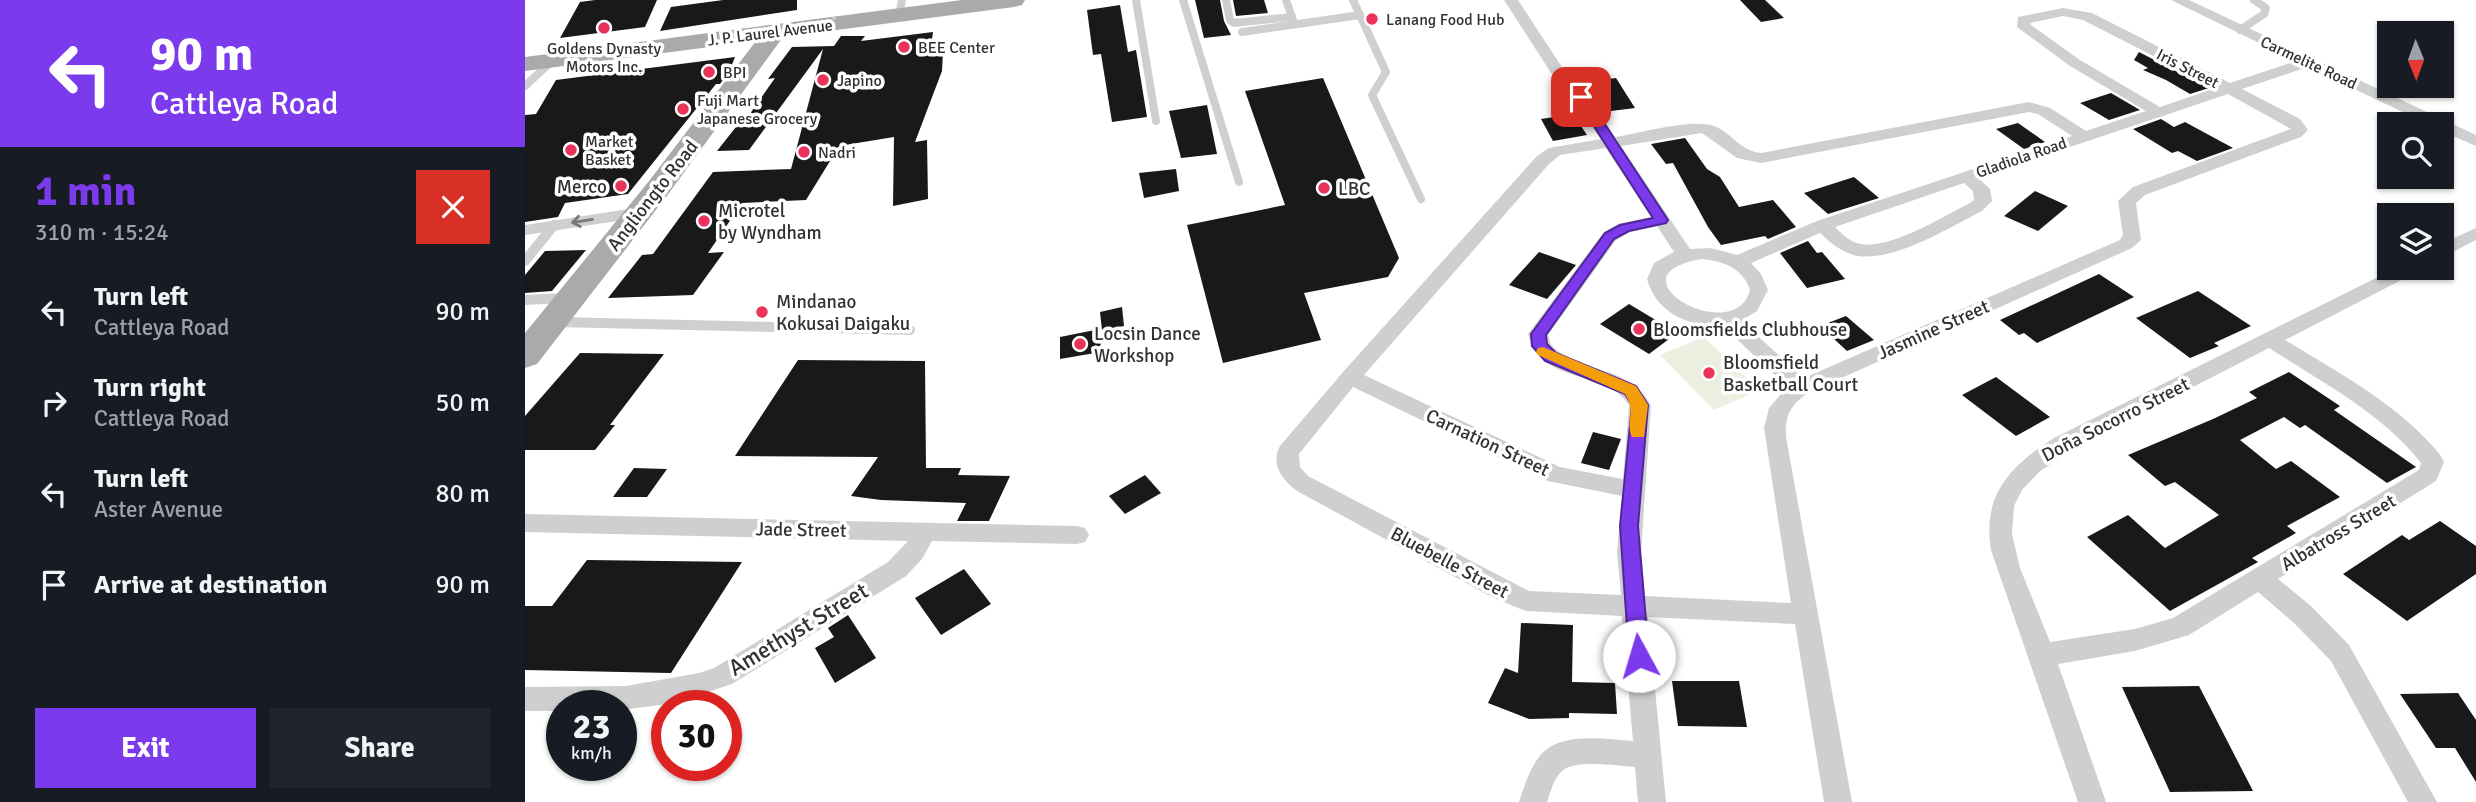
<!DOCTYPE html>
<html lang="en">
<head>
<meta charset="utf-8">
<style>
  :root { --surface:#171b24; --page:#20242c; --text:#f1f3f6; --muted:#9ea1a6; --accent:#7c3aed }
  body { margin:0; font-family:Signika,sans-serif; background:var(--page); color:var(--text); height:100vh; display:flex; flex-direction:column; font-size:26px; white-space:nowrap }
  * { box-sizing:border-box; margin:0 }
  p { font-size:23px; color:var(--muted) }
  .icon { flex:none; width:38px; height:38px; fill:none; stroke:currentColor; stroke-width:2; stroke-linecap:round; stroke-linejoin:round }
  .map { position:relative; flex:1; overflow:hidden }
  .drawer { display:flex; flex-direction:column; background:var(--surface); width:525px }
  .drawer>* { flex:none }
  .banner { background:#7c3aed; color:#fff; overflow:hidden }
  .needle { width:46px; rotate:179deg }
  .controls { position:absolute; left:1852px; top:21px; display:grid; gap:14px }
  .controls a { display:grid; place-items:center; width:77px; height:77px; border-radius:0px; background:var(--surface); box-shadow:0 2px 5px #0004; font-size:35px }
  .speed { position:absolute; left:21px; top:690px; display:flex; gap:14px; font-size:35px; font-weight:700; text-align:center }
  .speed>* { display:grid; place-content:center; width:91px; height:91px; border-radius:50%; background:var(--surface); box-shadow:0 2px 5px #0004; line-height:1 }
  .speed small { font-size:18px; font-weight:400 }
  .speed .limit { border:10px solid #d22; background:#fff; color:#111 }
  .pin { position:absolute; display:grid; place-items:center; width:60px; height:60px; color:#fff; margin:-30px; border-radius:14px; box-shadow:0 4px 10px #0006 }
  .me { position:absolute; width:77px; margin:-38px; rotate:354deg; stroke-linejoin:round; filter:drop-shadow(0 0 5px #0008) }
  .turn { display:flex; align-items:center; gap:24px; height:147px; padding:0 35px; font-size:32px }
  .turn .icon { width:91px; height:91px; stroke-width:2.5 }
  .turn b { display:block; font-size:49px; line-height:60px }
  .round { display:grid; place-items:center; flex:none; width:74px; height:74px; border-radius:0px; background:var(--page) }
  .head { display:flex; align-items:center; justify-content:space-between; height:119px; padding:0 35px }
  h1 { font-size:42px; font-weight:800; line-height:52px; color:var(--accent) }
  .cta { display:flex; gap:14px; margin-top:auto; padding:14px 35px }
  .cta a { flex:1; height:80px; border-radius:0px; background:var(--accent); color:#fff; font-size:28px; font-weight:800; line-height:80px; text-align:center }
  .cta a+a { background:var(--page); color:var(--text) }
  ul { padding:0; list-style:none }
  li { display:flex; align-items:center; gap:21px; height:91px; padding:0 35px }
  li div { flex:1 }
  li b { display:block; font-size:26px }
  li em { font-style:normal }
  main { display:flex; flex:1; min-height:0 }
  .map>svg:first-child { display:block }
  .green { fill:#eaefe0 }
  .building { fill:#191919 }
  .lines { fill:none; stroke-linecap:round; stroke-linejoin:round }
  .service-far1 { stroke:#cfcfcf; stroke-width:8 }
  .service { stroke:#cfcfcf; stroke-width:10 }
  .minor { fill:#cfcfcf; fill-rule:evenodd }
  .primary { fill:#aaa; fill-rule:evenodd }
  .path-bridge { stroke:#cfcfcf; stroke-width:3.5; stroke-dasharray:2.5 2.5; stroke-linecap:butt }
  .oneway { stroke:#797979 }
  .route { fill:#7c3aed; stroke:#51269a; stroke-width:2 }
  .slow { fill:#f59e0b }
  .poi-dot { fill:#e9335b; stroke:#fff; stroke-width:2.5 }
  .labels { text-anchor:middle; stroke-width:7; stroke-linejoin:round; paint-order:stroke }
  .far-poi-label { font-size:16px; fill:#323232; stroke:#fff; text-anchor:start }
  .far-street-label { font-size:16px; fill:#323232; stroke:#fff }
  .poi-label { font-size:19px; fill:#323232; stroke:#fff; text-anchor:start }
  .street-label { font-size:19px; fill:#323232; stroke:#fff }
  .near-street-label { font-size:23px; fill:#323232; stroke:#fff }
</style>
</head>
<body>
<main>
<section class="drawer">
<div class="banner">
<div class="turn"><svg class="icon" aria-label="left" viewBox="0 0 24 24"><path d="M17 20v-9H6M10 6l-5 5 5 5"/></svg><div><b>90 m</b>Cattleya Road</div></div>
</div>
<div class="head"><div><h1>1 min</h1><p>310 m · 15:24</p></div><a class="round" style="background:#d93025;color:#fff"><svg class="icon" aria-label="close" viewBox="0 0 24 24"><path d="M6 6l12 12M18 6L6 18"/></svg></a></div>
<ul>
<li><svg class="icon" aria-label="left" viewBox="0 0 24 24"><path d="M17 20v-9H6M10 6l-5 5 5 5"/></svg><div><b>Turn left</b><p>Cattleya Road</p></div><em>90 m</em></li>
<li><svg class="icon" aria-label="right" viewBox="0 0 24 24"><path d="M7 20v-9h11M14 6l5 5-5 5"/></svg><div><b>Turn right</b><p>Cattleya Road</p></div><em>50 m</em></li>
<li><svg class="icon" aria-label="left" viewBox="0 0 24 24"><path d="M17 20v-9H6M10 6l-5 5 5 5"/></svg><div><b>Turn left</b><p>Aster Avenue</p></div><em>80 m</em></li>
<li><svg class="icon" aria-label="arrive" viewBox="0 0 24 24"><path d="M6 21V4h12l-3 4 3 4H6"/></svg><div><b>Arrive at destination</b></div><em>90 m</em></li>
</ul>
<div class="cta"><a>Exit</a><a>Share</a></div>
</section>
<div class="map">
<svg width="1951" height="802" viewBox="0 0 1951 802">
  <rect width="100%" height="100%" fill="#fff"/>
  <!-- green -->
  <polygon class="green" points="1179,337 1234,390 1189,410 1135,355"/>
  <!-- building -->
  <g class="building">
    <polygon points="70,0 132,0 120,27 35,38 55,2"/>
    <polygon points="198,0 272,0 272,10 135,31 146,7"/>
    <polygon points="670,0 695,0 699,21 706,35 679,38"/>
    <polygon points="708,0 739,0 743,13 711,16"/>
    <polygon points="1215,0 1240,0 1259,18 1236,22"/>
    <polygon points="595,5 603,52 611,50 622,117 587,122 576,54 568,55 562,10"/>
    <polygon points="408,32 405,54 418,52 417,71 390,142 402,140 403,199 368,206 369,137 320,145 318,152 310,153 281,200 217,203 183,253 199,252 168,295 83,298 117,255 128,254 188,172 266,169 298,49 224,150 192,151 218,118 222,118 250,78 243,79 267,47 309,46 316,36 340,36 336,41"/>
    <polygon points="1614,52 1684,88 1665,94 1641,80 1618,70 1623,68 1609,60"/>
    <polygon points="210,57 204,72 195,84 191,84 103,194 40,203 33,217 0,222 0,115 11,114 31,80"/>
    <polygon points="798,78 874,258 863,277 779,293 796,340 698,363 662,225 760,205 720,91"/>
    <polygon points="1091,78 1110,108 1086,111 1068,81"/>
    <polygon points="1586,93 1615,110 1584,120 1555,103"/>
    <polygon points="682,105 692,154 656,158 644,111"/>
    <polygon points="1048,114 1062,135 1028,141 1016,119"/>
    <polygon points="1636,119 1649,127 1660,122 1708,148 1672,161 1653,151 1647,153 1608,129"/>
    <polygon points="1493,123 1520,142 1499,149 1471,129"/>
    <polygon points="1160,138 1182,169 1195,177 1214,207 1248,200 1271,227 1243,239 1240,236 1196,245 1183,227 1148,163 1141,164 1126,144"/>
    <polygon points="651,169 654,191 619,198 614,173"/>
    <polygon points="1329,177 1354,198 1303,214 1279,193"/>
    <polygon points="1510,191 1543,206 1513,231 1479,216"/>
    <polygon points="1283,241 1292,253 1297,252 1320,279 1282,288 1255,253"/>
    <polygon points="61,250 27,291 0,293 0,275 20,251"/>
    <polygon points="1014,252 1051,265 1022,299 984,285"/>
    <polygon points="1574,274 1609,297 1512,343 1499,333 1494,335 1475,320"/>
    <polygon points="1673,291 1726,326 1689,343 1694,346 1665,358 1611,318"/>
    <polygon points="1104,304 1139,325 1152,333 1124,354 1075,324"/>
    <polygon points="597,307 599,326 577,330 575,312"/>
    <polygon points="1321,316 1349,340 1322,351 1295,326"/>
    <polygon points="575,329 576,352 535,359 535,337"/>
    <polygon points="55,353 139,354 85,425 90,425 70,450 0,450 0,416"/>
    <polygon points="273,360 400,361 401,468 436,468 433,475 485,476 464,521 432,521 441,503 356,500 326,496 353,457 210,456"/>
    <polygon points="1764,372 1815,406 1809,410 1891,467 1862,483 1780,425 1775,428 1759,417 1715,440 1751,469 1766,461 1815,497 1762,526 1771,533 1727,558 1733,562 1645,611 1562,537 1603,515 1640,548 1694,515 1650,482 1640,486 1603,455 1688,419 1732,398 1724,392"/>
    <polygon points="1471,377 1525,417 1491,436 1437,395"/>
    <polygon points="1068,432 1096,439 1084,470 1056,463"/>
    <polygon points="109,468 142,469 122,497 88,497"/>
    <polygon points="620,475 636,493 600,514 584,496"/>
    <polygon points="1915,521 1951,546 1951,574 1882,621 1818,574 1877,535 1884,540"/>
    <polygon points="62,560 217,562 146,673 0,670 0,606 27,606"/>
    <polygon points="439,569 466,604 416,635 390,598"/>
    <polygon points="323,615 351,658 310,683 290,648 309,637 303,628"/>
    <polygon points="996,623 1048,625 1047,682 1090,683 1092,714 1044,713 1044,718 1004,719 963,703 980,668 993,673"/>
    <polygon points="1147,681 1214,681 1222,727 1153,726"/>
    <polygon points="1674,686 1728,791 1645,792 1597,687"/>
    <polygon points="1933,693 1951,720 1951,782 1930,748 1911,748 1875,694"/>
  </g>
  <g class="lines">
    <!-- service-far1 -->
    <g class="service-far1">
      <polyline points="611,0 631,121"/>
      <polyline points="658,0 714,182"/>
      <polyline points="701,0 705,20 709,23 767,17"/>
      <polyline points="761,0 768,20"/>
      <polyline points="828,0 861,72 847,95 896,199"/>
      <polyline points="374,15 377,0"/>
      <polyline points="1715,30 1739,14 1741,8 1729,0"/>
      <polyline points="717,32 835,15"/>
      <polyline points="0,86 28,60"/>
    </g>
    <!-- service -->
    <g class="service">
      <polyline points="0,230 111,213"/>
      <polyline points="0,261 29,225"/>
      <polyline points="0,300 39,298"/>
      <polyline points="31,322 385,330"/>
    </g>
    <!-- minor -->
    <g class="minor">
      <path d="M979,0h14l57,87 11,7 29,43c26,-4 76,-19 99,-11 18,7 26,25 47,27l268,-51 21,6 36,23 60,-20 -76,-45 -53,-39 1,-10 45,-9 29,5 138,70 66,-22 -125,-61h18l287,135v11l-35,-15v-7h-13l-120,-57 -66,22 58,30 8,11 -7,7 -156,58 -9,8 5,37 -9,8 -324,145c-18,12 -23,23 -22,44l66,365h-28l-29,-178 -147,-7 18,185h-28l-3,-35c-17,-1 -60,-8 -73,4 -9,8 -11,21 -15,31h-28c5,-15 10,-32 20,-45 19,-26 66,-18 94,-16l-11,-125 -95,-5 -9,-3 -28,-12 -193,-105c-15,-11 -27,-27 -17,-45l63,-74 194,-216 12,-8 52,-9 -26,-39 -11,-7zM1538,16l20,4 133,68 -56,19 -80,-47 -49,-35 -1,-2zM1703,94l63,35 -158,58 -15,14 5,34 -3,5 -316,138 -63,-57 16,-10 11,-21 -7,-16 -10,-11 69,-30c11,10 22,20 38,23 39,5 90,-28 124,-45l10,-10 -2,-12 -12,-11zM1504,112l9,2 34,22 -255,85 -80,34 -26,-7 -21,1 -69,-103 81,-13 35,25 24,5zM1081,148l45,69 -33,7 -14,8 -76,102c15,54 76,32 101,71l-6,74 -63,-12 -196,-92 185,-211 11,-9zM1439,183l9,8 1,9 -4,3c-26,13 -85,50 -113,40 -8,-2 -16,-10 -22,-16zM1132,226l17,26 -20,11 -7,16c9,33 41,49 74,45l66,63 -18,21 -5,20 27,175 -146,-7 -4,-44 10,-147c-24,-42 -69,-30 -100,-60l-3,-10 68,-95 14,-8zM1177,259c21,2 41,9 48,31 -15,59 -146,-15 -48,-31zM828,387l195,94 74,15 -5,56 4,43 -92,-4 -221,-115 -8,-9 -1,-13z"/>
      <polygon points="1951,228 1951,240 1916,258 1916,244"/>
      <path d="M1871,268h23l-2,4 -132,68c55,34 115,65 156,116l3,6 -8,19 -158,98 33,27 38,39 88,157h-29l-77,-141 -38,-39 -35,-30 -69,43 -54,16 -77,13 48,138h-28l-87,-252c-9,-55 19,-84 63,-112zM1744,348c52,34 113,65 152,115l-2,7 -246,148 -38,11 -85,13 -30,-74 -8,-34 2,-28 8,-16 17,-18 31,-22z"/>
      <polygon points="0,514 552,526 560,528 564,535 560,542 552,544 407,541 397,559 381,576 207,684 150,703 96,710 96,705 37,705 37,711 0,711 0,687 101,686 174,673 189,668 363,562 383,541 0,532"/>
    </g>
    <!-- primary -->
    <polygon class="primary" points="437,0 500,0 497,5 489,7 258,37 144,193 12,364 0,368 0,333 124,181 231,41 0,71 0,57"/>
    <!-- path-bridge -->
    <polyline class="path-bridge" points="305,34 310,15"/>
  </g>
  <!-- one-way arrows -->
  <defs><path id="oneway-shaft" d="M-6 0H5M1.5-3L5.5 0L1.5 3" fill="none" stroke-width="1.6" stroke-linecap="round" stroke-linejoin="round" transform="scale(1.75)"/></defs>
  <use class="oneway" href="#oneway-shaft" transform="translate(57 221) rotate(171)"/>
  <!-- route -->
  <polygon class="route" points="1051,94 1060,94 1143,220 1141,223 1104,231 1089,239 1021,335 1022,344 1031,353 1111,386 1123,405 1113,526 1124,656 1121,662 1114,665 1107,662 1104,656 1095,526 1107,405 1100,394 1020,361 1007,346 1006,334 1080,233 1095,225 1128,218 1050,97"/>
  <!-- slow -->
  <path class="slow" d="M1018,347l93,39 12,19 -4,32h-12c-7,-17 5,-24 -7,-43l-87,-39 -2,-3 2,-4z"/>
  <!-- markers -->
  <g class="poi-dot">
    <circle cx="847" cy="19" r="7"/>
    <circle cx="79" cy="28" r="7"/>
    <circle cx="379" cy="47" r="7"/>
    <circle cx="184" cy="72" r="7"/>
    <circle cx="298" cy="80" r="7"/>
    <circle cx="158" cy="109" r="7"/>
    <circle cx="46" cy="150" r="7"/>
    <circle cx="279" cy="152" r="7"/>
    <circle cx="96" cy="186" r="7"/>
    <circle cx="799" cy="188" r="7"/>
    <circle cx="179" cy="221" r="7"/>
    <circle cx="237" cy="312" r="7"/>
    <circle cx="1114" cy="329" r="7"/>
    <circle cx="555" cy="344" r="7"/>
    <circle cx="1184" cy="373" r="7"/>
  </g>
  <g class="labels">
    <!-- far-poi labels -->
    <g class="far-poi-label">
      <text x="861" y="25">Lanang Food Hub</text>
      <text x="393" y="53">BEE Center</text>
      <text x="79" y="54" text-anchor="middle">Goldens Dynasty<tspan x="79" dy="18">Motors Inc.</tspan></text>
      <text x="198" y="78">BPI</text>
      <text x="312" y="86">Japino</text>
      <text x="172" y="106">Fuji Mart<tspan x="172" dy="18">Japanese Grocery</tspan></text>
      <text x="60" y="147">Market<tspan x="60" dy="18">Basket</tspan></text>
      <text x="293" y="158">Nadri</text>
    </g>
    <!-- far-street labels -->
    <g class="far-street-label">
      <text transform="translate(245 32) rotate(-7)" y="6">J. P. Laurel Avenue</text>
      <text transform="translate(1784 62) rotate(25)" y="6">Carmelite Road</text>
      <text transform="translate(1663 68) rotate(27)" y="6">Iris Street</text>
      <text transform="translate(1496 157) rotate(-19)" y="6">Gladiola Road</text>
    </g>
    <!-- poi labels -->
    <g class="poi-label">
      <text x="82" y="193" text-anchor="end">Merco</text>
      <text x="813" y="195">LBC</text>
      <text x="193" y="217">Microtel<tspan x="193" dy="22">by Wyndham</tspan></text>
      <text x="251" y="308">Mindanao<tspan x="251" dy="22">Kokusai Daigaku</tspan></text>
      <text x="1128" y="336">Bloomsfields Clubhouse</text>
      <text x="569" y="340">Locsin Dance<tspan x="569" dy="22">Workshop</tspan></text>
      <text x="1198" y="369">Bloomsfield<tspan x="1198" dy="22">Basketball Court</tspan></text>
    </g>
    <!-- street labels -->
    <g class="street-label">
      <text transform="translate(127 195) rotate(-52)" y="7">Angliongto Road</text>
      <text transform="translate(1408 329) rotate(-24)" y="7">Jasmine Street</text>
      <text transform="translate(1590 419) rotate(-27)" y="7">Doña Socorro Street</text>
      <text transform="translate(963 442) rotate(25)" y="7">Carnation Street</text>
      <text transform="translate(276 529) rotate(1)" y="7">Jade Street</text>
      <text transform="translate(1813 532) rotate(-31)" y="7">Albatross Street</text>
      <text transform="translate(925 562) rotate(28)" y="7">Bluebelle Street</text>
    </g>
    <!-- near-street labels -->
    <g class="near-street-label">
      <text transform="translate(273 629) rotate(-31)" y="8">Amethyst Street</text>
    </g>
  </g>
</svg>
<div class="controls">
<a><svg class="needle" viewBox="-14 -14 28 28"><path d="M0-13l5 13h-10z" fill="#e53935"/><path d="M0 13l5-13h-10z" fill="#9ea1a6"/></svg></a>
<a><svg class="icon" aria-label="search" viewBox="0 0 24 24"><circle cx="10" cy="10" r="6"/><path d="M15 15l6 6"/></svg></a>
<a><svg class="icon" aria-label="layers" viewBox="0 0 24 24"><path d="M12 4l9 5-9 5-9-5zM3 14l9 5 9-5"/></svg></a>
</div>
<div class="speed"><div>23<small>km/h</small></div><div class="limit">30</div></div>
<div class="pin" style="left:1056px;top:97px;background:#d93025"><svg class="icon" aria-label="arrive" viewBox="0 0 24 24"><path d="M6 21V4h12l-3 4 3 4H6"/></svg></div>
<svg class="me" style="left:1114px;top:656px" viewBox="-20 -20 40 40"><circle r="19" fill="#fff"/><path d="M0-13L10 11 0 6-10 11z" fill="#7c3aed"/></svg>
</div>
</main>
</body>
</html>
